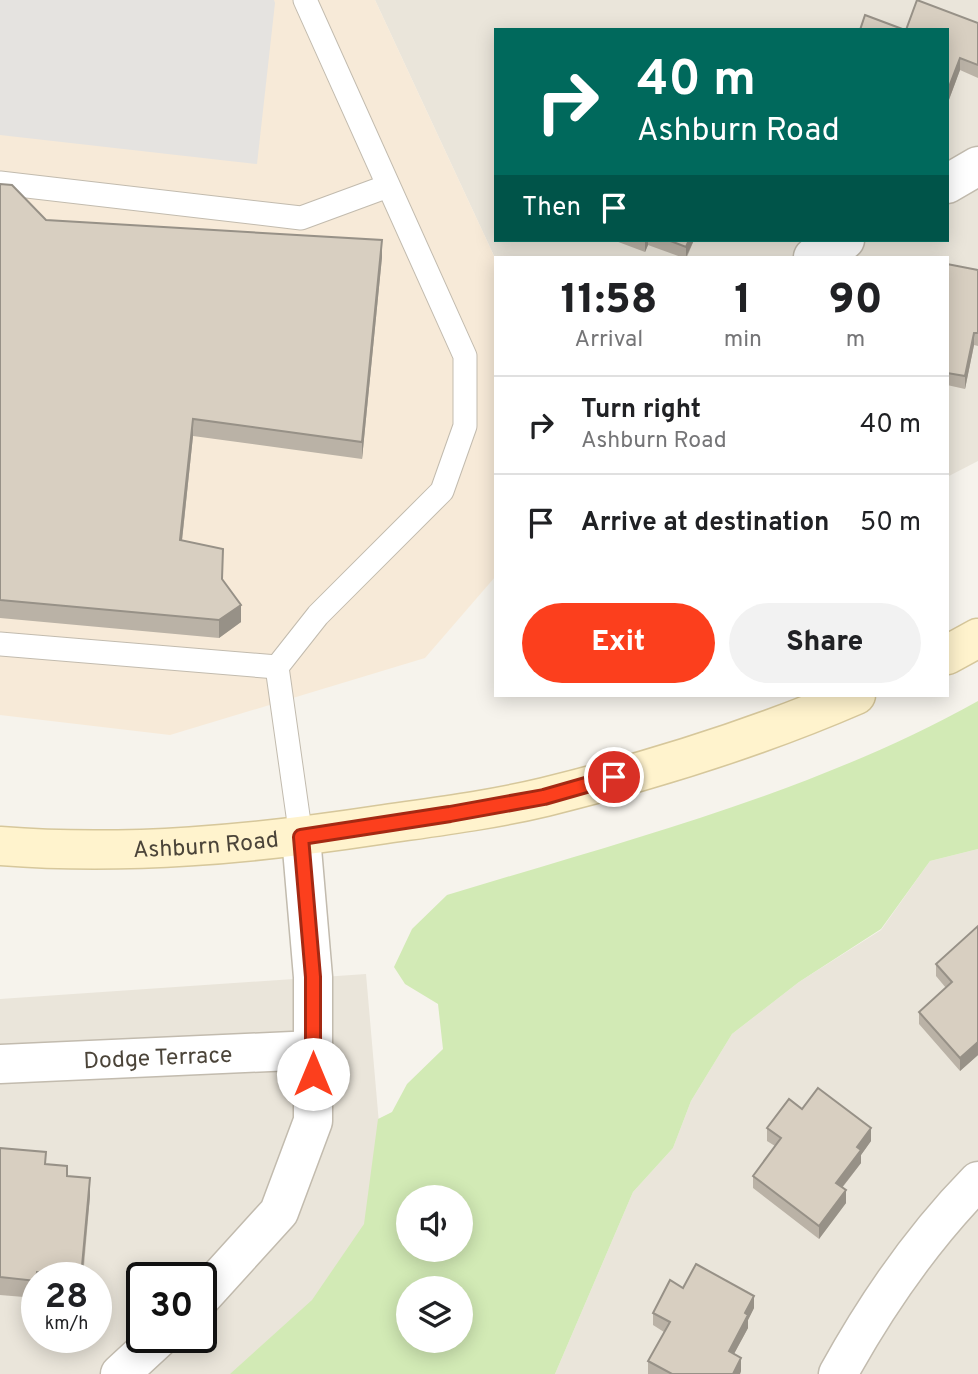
<!DOCTYPE html>
<html lang="en">
<head>
<meta charset="utf-8">
<style>
  :root { --surface:#fff; --page:#f2f2f2; --text:#202124; --muted:#757577; --line:#e0e0e0; --accent:#fc3f1d }
  body { margin:0; font-family:Overpass,sans-serif; background:var(--page); color:var(--text); height:100vh; display:flex; flex-direction:column; font-size:26px; white-space:nowrap }
  * { box-sizing:border-box; margin:0 }
  p { font-size:23px; color:var(--muted) }
  .icon { flex:none; width:38px; height:38px; fill:none; stroke:currentColor; stroke-width:2; stroke-linecap:round; stroke-linejoin:round }
  .map { position:relative; flex:1; overflow:hidden }
  .sheet { position:absolute; left:494px; top:256px; width:455px; height:441px; display:flex; flex-direction:column; background:var(--surface); border-radius:0px; box-shadow:0 4px 18px #0003 }
  .sheet>* { flex:none }
  .banner { position:absolute; left:494px; top:28px; width:455px; height:214px; border-radius:0px; box-shadow:0 4px 18px #0003; background:#00695c; color:#fff; overflow:hidden }
  .tools { position:absolute; left:396px; top:1185px; display:grid; gap:14px }
  .tools a { display:grid; place-items:center; width:77px; height:77px; border-radius:50%; background:var(--surface); box-shadow:0 4px 18px #0003; font-size:35px }
  .speed { position:absolute; left:21px; top:1262px; display:flex; gap:14px; font-size:35px; font-weight:700; text-align:center }
  .speed>* { display:grid; place-content:center; width:91px; height:91px; border-radius:50%; background:var(--surface); box-shadow:0 4px 18px #0003; line-height:1 }
  .speed small { font-size:18px; font-weight:400 }
  .speed .limit { border:4px solid #111; border-radius:10px; background:#fff; color:#111 }
  .pin { position:absolute; display:grid; place-items:center; width:60px; height:60px; color:#fff; margin:-30px; border:4px solid #fff; border-radius:50%; box-shadow:0 2px 7px #0007 }
  .me { position:absolute; width:77px; margin:-38px; rotate:0deg; stroke-linejoin:round; filter:drop-shadow(0 0 5px #0008) }
  .turn { display:flex; align-items:center; gap:24px; height:147px; padding:0 28px; font-size:32px }
  .turn .icon { width:91px; height:91px; stroke-width:2.5 }
  .turn b { display:block; font-size:49px; line-height:60px }
  .then { display:flex; align-items:center; height:66px; padding:0 28px; background:#0003; gap:14px; font-size:26px }
  .eta { display:flex; justify-content:space-evenly; align-items:center; height:119px; text-align:center }
  .eta b { font-size:42px; font-weight:800; line-height:49px }
  .action { display:flex; gap:14px; margin-top:auto; padding:14px 28px }
  .action a { flex:1; height:80px; border-radius:42px; background:var(--accent); color:#fff; font-size:28px; font-weight:800; line-height:80px; text-align:center }
  .action a+a { background:var(--page); color:var(--text) }
  ul { padding:0; list-style:none }
  li { display:flex; align-items:center; gap:21px; height:98px; padding:0 28px; border-top:2px solid var(--line) }
  li div { flex:1 }
  li b { display:block; font-size:26px }
  li em { font-style:normal }
  .map>svg:first-child { display:block }
  .residential { fill:#eae5da; fill-rule:evenodd }
  .commercial { fill:#f7ead8 }
  .green { fill:#d2eab5; fill-rule:evenodd }
  .parking { fill:#e5e3e0 }
  .lines { fill:none; stroke-linecap:round; stroke-linejoin:round }
  .service-casing { stroke:#c2bbae; stroke-width:25 }
  .minor-casing { stroke:#c2bbae; stroke-width:41 }
  .secondary-casing { stroke:#d6c79b; stroke-width:41 }
  .service { stroke:#fff; stroke-width:23 }
  .minor { stroke:#fff; stroke-width:38 }
  .secondary { stroke:#fff3cd; stroke-width:38 }
  .wall { fill:#bab2a6 }
  .shaded-wall { fill:#979187 }
  .building { fill:#d8cfc1; stroke:#979187; stroke-width:2 }
  .route-casing { stroke:#a42913; stroke-width:18 }
  .route { stroke:#fc3f1d; stroke-width:12 }
  .labels { text-anchor:middle; stroke-width:7; stroke-linejoin:round; paint-order:stroke }
  .street-label { font-size:23px; fill:#4b4439; stroke:#fff }
</style>
</head>
<body>
<div class="map">
<svg width="978" height="1374" viewBox="0 0 978 1374">
  <rect width="100%" height="100%" fill="#f6f3ec"/>
  <!-- residential -->
  <g class="residential">
    <path d="M375,0h603v461l-31,16v-220l-452,1zM495,30h452v210h-452z"/>
    <polygon points="978,849 978,1374 555,1374 633,1192 673,1148 691,1101 732,1034 799,982 881,930 930,861"/>
    <path d="M366,974l26,299 -97,101h-295v-375zM37,1278h59v59h-59zM142,1278h59v59h-59z"/>
  </g>
  <!-- commercial -->
  <polygon class="commercial" points="0,0 375,0 495,258 495,577 425,658 170,735 0,715"/>
  <!-- green -->
  <path class="green" d="M978,701v148l-48,12 -49,68 -82,53 -67,52 -41,67 -18,47 -40,44 -78,182h-325l82,-74 52,-76 14,-105 14,-7 15,-28 36,-35 -5,-45 -33,-20 -11,-17 18,-38 35,-34c180,-55 366,-102 531,-194zM408,1197h52v53h-52zM408,1288h52v52h-52z"/>
  <!-- parking -->
  <polygon class="parking" points="0,0 274,0 275,3 257,164 0,135"/>
  <g class="lines">
    <defs>
      <g id="service">
        <polyline points="0,183 301,218 388,186"/>
        <polyline points="0,644 277,667"/>
        <polyline points="301,837 277,667 318,615 442,491 465,426 465,356 305,0"/>
      </g>
      <g id="minor">
        <polyline points="947,184 978,166"/>
        <polyline points="813,257 845,240"/>
        <path id="s1" d="M0,1064l314,-14"/>
        <polyline points="201,1298 279,1212 313,1121 313,977 301,837"/>
        <polyline points="120,1374 160,1337"/>
        <path d="M838,1374c38,-69 85,-137 140,-193"/>
      </g>
      <g id="secondary">
        <polyline points="947,655 978,638"/>
        <path id="s2" d="M0,846c127,10 254,-2 379,-21 55,-8 112,-15 166,-28 105,-26 212,-59 311,-102"/>
      </g>
    </defs>
    <!-- service casing -->
    <use href="#service" class="service-casing"/>
    <!-- minor casing -->
    <use href="#minor" class="minor-casing"/>
    <!-- secondary casing -->
    <use href="#secondary" class="secondary-casing"/>
    <!-- service -->
    <use href="#service" class="service"/>
    <!-- minor -->
    <use href="#minor" class="minor"/>
    <!-- secondary -->
    <use href="#secondary" class="secondary"/>
  </g>
  <!-- wall -->
  <g class="wall">
    <polygon points="978,23 978,78 960,70 947,105 947,30"/>
    <polygon points="0,184 46,220 382,257 362,459 193,436 182,541 223,567 222,580 241,622 219,638 0,618"/>
    <polygon points="613,240 694,240 687,257 681,257 648,245 645,252"/>
    <polygon points="947,264 978,270 978,346 974,345 965,389 947,385"/>
    <polygon points="978,926 978,1055 960,1071 919,1024 919,1012 946,988 936,976 936,964"/>
    <polygon points="802,1109 871,1141 861,1155 861,1163 842,1188 846,1203 819,1239 753,1188 753,1176 775,1146 767,1141 767,1128"/>
    <polygon points="0,1148 46,1164 67,1176 90,1196 83,1278 37,1278 36,1298 0,1295"/>
    <polygon points="683,1288 754,1308 748,1320 748,1328 734,1354 741,1371 740,1374 648,1374 648,1361 664,1332 653,1325 653,1313"/>
  </g>
  <!-- shaded-wall -->
  <g class="shaded-wall">
    <polygon points="960,58 960,70 947,105 947,92"/>
    <polygon points="382,240 382,257 362,459 362,442"/>
    <polygon points="645,240 648,240 648,245 645,252"/>
    <polygon points="689,240 694,240 686,257 686,247"/>
    <polygon points="974,333 974,345 965,389 965,376"/>
    <polygon points="193,419 193,436 180,558 180,540"/>
    <polygon points="241,605 241,622 219,638 219,620"/>
    <polygon points="978,1042 978,1055 960,1071 960,1058"/>
    <polygon points="871,1128 871,1141 861,1155 861,1163 836,1195 836,1183 857,1147"/>
    <polygon points="90,1178 90,1196 82,1278 82,1266"/>
    <polygon points="846,1190 846,1203 819,1239 819,1226"/>
    <polygon points="754,1296 754,1308 748,1320 748,1328 729,1363 729,1351 745,1313"/>
    <polygon points="741,1358 741,1371 740,1374 733,1374"/>
  </g>
  <!-- building -->
  <g class="building">
    <polygon points="917,0 978,23 978,65 960,58 947,92 947,30 906,30"/>
    <polygon points="865,15 905,30 860,30"/>
    <polygon points="0,184 12,185 46,220 382,240 362,442 193,419 180,540 223,549 222,579 241,605 219,620 0,600"/>
    <polygon points="668,240 689,240 686,247"/>
    <polygon points="947,264 978,270 978,333 974,333 965,376 947,373"/>
    <polygon points="978,926 978,1042 960,1058 919,1012 952,982 936,964"/>
    <polygon points="818,1088 871,1128 857,1147 861,1150 836,1183 846,1190 819,1226 753,1176 781,1138 767,1128 789,1099 802,1109"/>
    <polygon points="0,1148 46,1152 45,1164 67,1166 67,1176 90,1178 82,1266 60,1264 59,1274 37,1272 36,1281 0,1277"/>
    <polygon points="696,1264 754,1296 745,1313 748,1315 729,1351 741,1358 733,1374 672,1374 648,1361 670,1322 653,1313 670,1280 683,1288"/>
  </g>
  <g class="lines">
    <defs>
      <polyline id="route" points="313,1074 313,977 301,837 450,814 544,797 614,777"/>
    </defs>
    <!-- route casing -->
    <use href="#route" class="route-casing"/>
    <!-- route -->
    <use href="#route" class="route"/>
  </g>
  <g class="labels">
    <!-- street labels -->
    <g class="street-label">
      <text dy="8" stroke="none"><textPath href="#s2" startOffset="206">Ashburn Road</textPath></text>
      <text dy="8" stroke="none"><textPath href="#s1" startOffset="158">Dodge Terrace</textPath></text>
    </g>
  </g>
</svg>
<div class="tools">
<a><svg class="icon" aria-label="sound" viewBox="0 0 24 24"><path d="M4 9h4l5-4v14l-5-4H4zM17 9q2 3 0 6"/></svg></a>
<a><svg class="icon" aria-label="layers" viewBox="0 0 24 24"><path d="M12 4l9 5-9 5-9-5zM3 14l9 5 9-5"/></svg></a>
</div>
<div class="speed"><div>28<small>km/h</small></div><div class="limit">30</div></div>
<div class="pin" style="left:614px;top:777px;background:#d93025"><svg class="icon" aria-label="arrive" viewBox="0 0 24 24"><path d="M6 21V4h12l-3 4 3 4H6"/></svg></div>
<svg class="me" style="left:313px;top:1074px" viewBox="-20 -20 40 40"><circle r="19" fill="#fff"/><path d="M0-13L10 11 0 6-10 11z" fill="#fc3f1d"/></svg>
<div class="banner">
<div class="turn"><svg class="icon" aria-label="right" viewBox="0 0 24 24"><path d="M7 20v-9h11M14 6l5 5-5 5"/></svg><div><b>40 m</b>Ashburn Road</div></div>
<div class="then">Then<svg class="icon" aria-label="arrive" viewBox="0 0 24 24"><path d="M6 21V4h12l-3 4 3 4H6"/></svg></div>
</div>
<section class="sheet">
<div class="eta">
<div><b>11:58</b><p>Arrival</p></div>
<div><b>1</b><p>min</p></div>
<div><b>90</b><p>m</p></div>
</div>
<ul>
<li><svg class="icon" aria-label="right" viewBox="0 0 24 24"><path d="M7 20v-9h11M14 6l5 5-5 5"/></svg><div><b>Turn right</b><p>Ashburn Road</p></div><em>40 m</em></li>
<li><svg class="icon" aria-label="arrive" viewBox="0 0 24 24"><path d="M6 21V4h12l-3 4 3 4H6"/></svg><div><b>Arrive at destination</b></div><em>50 m</em></li>
</ul>
<div class="action"><a>Exit</a><a>Share</a></div>
</section>
</div>
</body>
</html>
